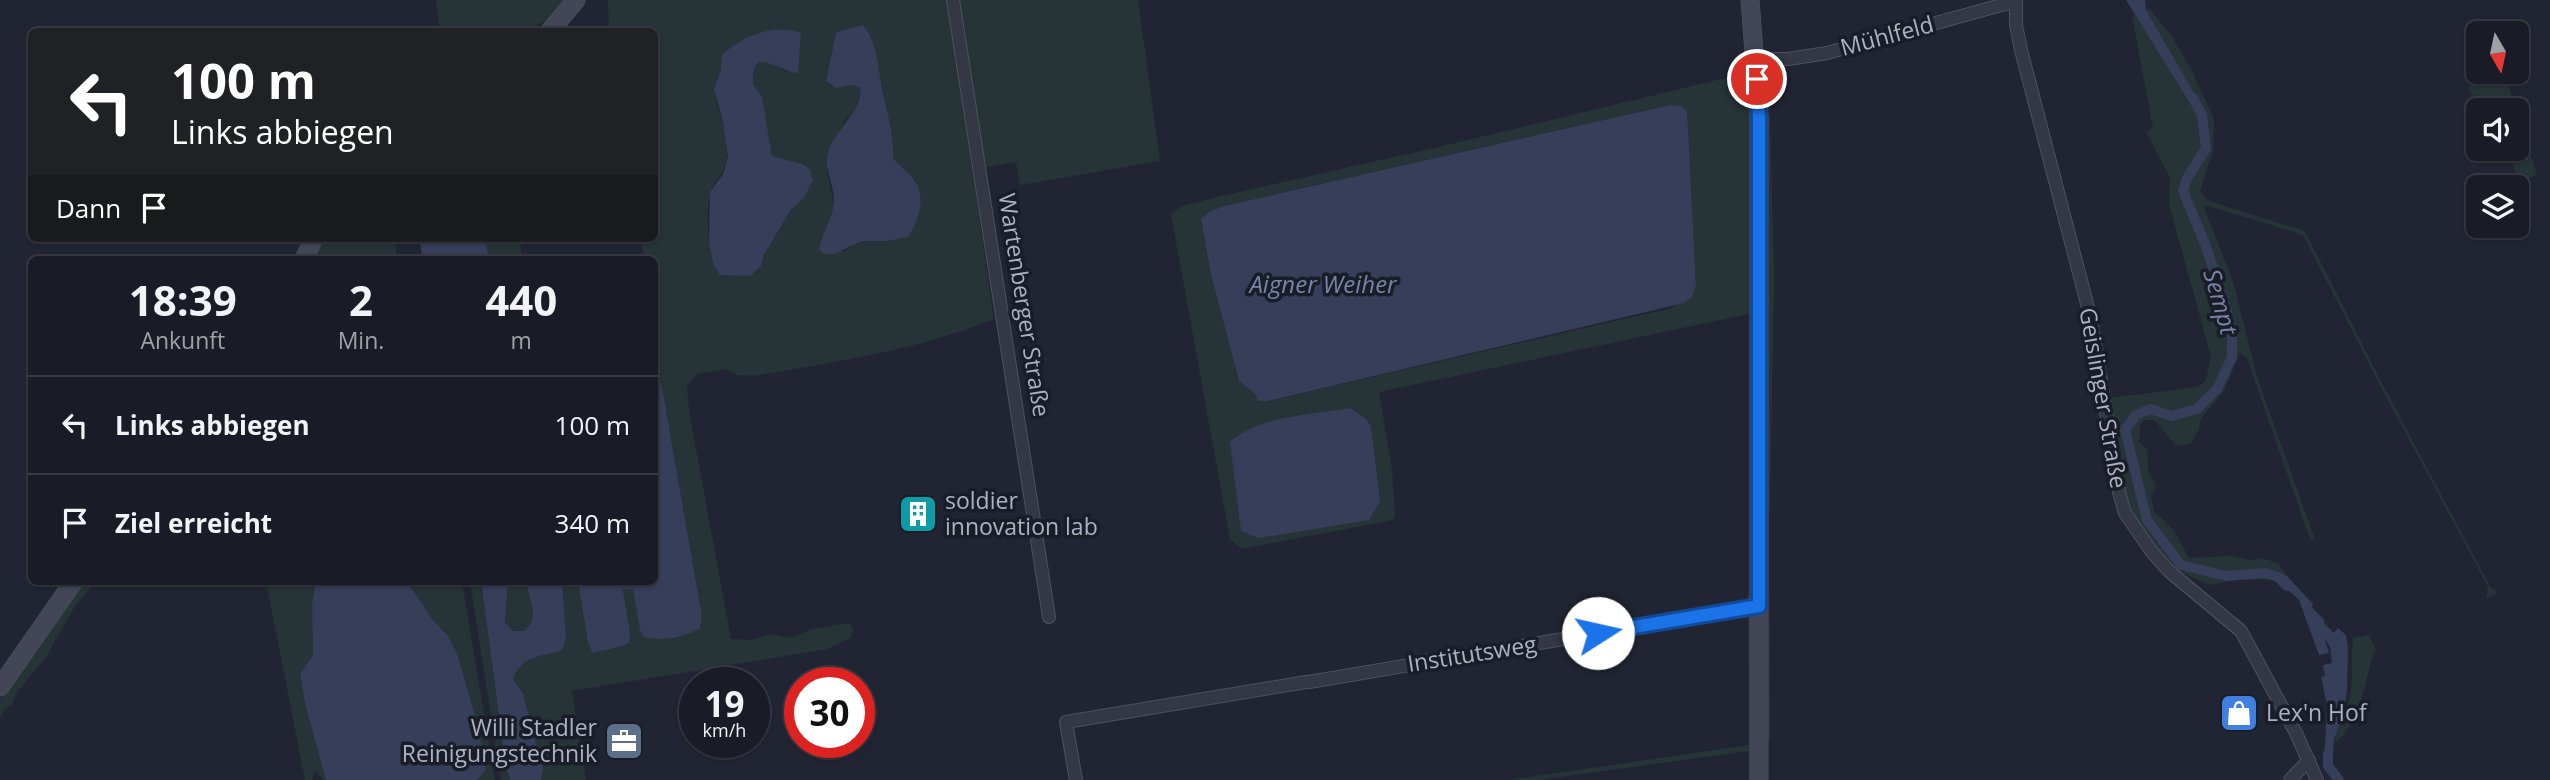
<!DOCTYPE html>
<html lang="de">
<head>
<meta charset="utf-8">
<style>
  :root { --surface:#191c26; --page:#22252e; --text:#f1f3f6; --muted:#9fa1a7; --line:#373a43 }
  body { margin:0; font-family:"Open Sans",sans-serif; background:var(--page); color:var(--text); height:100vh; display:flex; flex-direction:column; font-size:26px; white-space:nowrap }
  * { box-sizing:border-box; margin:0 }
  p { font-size:23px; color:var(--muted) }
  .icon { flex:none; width:38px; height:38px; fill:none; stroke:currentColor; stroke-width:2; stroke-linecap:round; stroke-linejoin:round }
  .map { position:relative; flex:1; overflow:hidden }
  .panel { position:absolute; left:28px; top:256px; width:630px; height:329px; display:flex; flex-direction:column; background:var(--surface); border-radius:10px; box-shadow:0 2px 5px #0004,0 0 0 2px var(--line) }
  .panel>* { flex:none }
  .hud { position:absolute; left:28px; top:28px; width:630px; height:214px; border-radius:10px; box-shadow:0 2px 5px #0004,0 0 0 2px var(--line); background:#202124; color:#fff; overflow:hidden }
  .needle { width:46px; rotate:171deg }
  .fabs { position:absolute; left:2466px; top:21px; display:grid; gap:14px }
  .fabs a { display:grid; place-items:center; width:63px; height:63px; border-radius:10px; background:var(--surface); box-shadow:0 2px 5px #0004,0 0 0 2px var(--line); font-size:35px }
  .speed { position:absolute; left:679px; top:667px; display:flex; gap:14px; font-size:35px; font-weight:700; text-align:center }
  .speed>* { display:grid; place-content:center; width:91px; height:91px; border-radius:50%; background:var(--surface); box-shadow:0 2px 5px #0004,0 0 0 2px var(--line); line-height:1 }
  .speed small { font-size:18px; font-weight:400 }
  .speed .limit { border:10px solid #d22; background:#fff; color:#111 }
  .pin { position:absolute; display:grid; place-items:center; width:60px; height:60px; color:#fff; margin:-30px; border:4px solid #fff; border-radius:50%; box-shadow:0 2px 7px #0007 }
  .me { position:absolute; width:77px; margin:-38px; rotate:80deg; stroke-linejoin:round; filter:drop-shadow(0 0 5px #0008) }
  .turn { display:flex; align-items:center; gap:24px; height:147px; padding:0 28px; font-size:32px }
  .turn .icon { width:91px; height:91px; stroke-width:2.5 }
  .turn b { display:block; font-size:49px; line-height:60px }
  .then { display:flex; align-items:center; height:66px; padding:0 28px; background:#0003; gap:14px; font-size:26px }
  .eta { display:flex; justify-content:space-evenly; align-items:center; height:119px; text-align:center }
  .eta b { font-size:42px; font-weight:700; line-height:49px }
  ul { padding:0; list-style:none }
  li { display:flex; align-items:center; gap:21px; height:98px; padding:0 28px; border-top:2px solid var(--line) }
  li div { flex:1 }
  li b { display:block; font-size:26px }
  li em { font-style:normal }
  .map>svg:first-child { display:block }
  .green { fill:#263337; fill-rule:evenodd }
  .water { fill:#363e59 }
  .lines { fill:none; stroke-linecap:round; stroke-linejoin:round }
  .canal { stroke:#363e59; stroke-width:10 }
  .street-casing { stroke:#4e525f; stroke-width:14 }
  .secondary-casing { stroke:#4e525f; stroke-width:19 }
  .street { stroke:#343744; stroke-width:12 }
  .secondary { stroke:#424657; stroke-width:18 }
  .route-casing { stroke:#114b97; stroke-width:18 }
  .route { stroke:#1a73e8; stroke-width:12 }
  .labels { text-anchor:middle; stroke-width:7; stroke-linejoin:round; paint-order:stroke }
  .street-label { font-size:23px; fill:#aeb1c1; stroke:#191d28 }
  .poi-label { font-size:23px; fill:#aeb1c1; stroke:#191d28; text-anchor:start }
  .water-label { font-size:24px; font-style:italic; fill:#7984a7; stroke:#191d28 }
</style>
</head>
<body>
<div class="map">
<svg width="2550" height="780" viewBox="0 0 2550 780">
  <rect width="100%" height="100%" fill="#212533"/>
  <!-- green -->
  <g class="green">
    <polygon points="436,0 569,0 559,14 521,32 440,31"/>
    <path d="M608,0h339l47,319c-76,31 -159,43 -240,57l-16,-1 -14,-6 -28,5 -9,12 2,25 42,228 20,1 19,-6 22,4 19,-9 38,-6 4,7 -2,8 -24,11 -255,42 14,89h-45l2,-11 -20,-76 -10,-13 6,-14 11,-9 17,-2 19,-16 -4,-58h16l10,62 6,10 13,-4 12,-1 11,-16 -7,-42 10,-2 7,42 60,-2 2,-12 -40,-229 -7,-25 -1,-103h-10l-3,-21h13v-206l-45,-1zM863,25c16,17 15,46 20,68 5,23 11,42 10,65l24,25 -43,58h-12l-18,10 -24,-2 14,-43 -7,-35 17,-49 10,-12 7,-17 -1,-6 -7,-2 -17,3 -10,-7 10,-49zM772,30h18l-3,42 -18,-11 -11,1 -5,10v12l8,13 11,59 31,8 10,16 -9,18 -14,13 -26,44 -3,11 -48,-2c-4,-22 -8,-47 -3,-69 3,-14 17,-23 17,-39 2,-50 -32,-57 10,-104 12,-13 18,-18 35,-22z"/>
    <polygon points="959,0 1138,0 1160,161 1020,185 1016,162 983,168"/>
    <polygon points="2149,8 2171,35 2192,71 2214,119 2213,151 2200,191 2205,198 2212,202 2305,231 2381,381 2491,588 2498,592 2486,599 2488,589 2487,585 2386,397 2303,235 2209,206 2204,207 2233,281 2257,377 2315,539 2310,540 2247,358 2240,353 2224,391 2201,418 2199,429 2191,443 2181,446 2175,444 2154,420 2144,420 2140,425 2139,442 2147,449 2148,471 2156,485 2153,494 2151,494 2154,511 2175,532 2189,558 2231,556 2251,560 2262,558 2277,563 2286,573 2271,580 2242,579 2210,585 2179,571 2162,555 2142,531 2125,496 2109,398 2198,387 2206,380 2211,357 2169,204 2170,178 2146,132 2153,128 2132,16"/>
    <path d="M1991,14c-58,18 -116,36 -176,47 -13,3 -35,2 -46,11l5,205 -4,232 2,3 -3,2 1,227 -3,-3 -2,-116h4v-6l-4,-1 -4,-548z"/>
    <polygon points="2478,42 2478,72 2505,72 2515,110 2485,110 2468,89"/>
    <path d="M1742,74l7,2 3,3 -1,519 -2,3 -314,54 -18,2 -4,-3 25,-2 304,-50 4,-2 3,-9v-277l-370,78 13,78 3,45 -2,5 -152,29 -11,-10 -59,-325 11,-8 35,-9 230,-52zM1670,105l17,7 9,173 -24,23 -404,93 -14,-4v-5l-15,-11 -28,-106 -10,-55 23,-14zM1350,408l15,10 -100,5z"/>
    <polygon points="2517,114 2537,175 2519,183 2508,149 2516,149"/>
    <polygon points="322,238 395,238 397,259 311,259"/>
    <polygon points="485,238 520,238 522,259 489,259"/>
    <polygon points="85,581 96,581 75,606 46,657 16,693 12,705 5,709 0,718 0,700 51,622"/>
    <polygon points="266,581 316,581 313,655 300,674 305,704 326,780 323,780 315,770 312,780 305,780"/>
    <polygon points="405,581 462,581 495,780 477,780 486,770 478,726 458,656 448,636 432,619"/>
    <polygon points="470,581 481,581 506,769 511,780 501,780"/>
    <path d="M508,581h19c0,19 15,33 -2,50h-12l-8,-9z"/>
    <polygon points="1748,616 1751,619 1754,780 1749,780 1749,751 1539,780 1509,780 1749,745"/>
    <path d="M2369,635l7,14 -4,9c-7,24 -14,71 -37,84l1,-14c21,-22 14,-61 17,-90z"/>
  </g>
  <!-- water -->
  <g class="water">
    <polygon points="2126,0 2145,0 2146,10 2202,107 2195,111"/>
    <path d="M863,25c16,18 15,46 20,68 5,23 11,42 10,65 7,9 18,16 23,25 10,16 2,40 -8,54l-21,4h-25l-28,13h-10l-5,-5c3,-15 11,-27 14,-41 5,-20 -12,-39 -4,-59 7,-19 35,-41 31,-62l-7,-2 -17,3 -10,-7 10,-49z"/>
    <path d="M772,30h18l11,3 -3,40c-15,-1 -24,-12 -40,-11l-5,10v12l9,13 10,59 31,8 7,6 3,10 -9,18 -14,13 -26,44 -3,11 -11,10 -30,-1 -7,-11 -4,-23 1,-49 13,-18 5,-17 -5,-35 -9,-33 7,-19 1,-15c15,-14 30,-21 50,-25z"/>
    <polygon points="1670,105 1682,106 1687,112 1688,127 1696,285 1692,297 1684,303 1268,401 1258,401 1253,392 1239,381 1211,275 1201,219 1209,212 1224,206 1255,199"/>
    <polygon points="420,238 485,238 489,259 422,259"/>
    <path d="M655,362l7,25 40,229 -2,12c-13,9 -40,14 -56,9l-4,-7 -7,-41 -10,1 7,42 -1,11c-11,6 -23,6 -36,10l-5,-10 -10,-62h76z"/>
    <path d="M1350,408l15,10 6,8 9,75 -11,19 -110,18 -18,-7 -11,-89c31,-27 81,-27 120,-34z"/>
    <polygon points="2281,573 2287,576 2313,604 2312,607 2325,621 2323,623 2334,633 2338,628 2346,635 2348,647 2347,689 2344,712 2334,739 2332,766 2326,769 2324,763 2327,705 2321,677 2325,676 2323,665 2332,663 2330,645 2333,648 2336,646 2334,636 2321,628 2329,653 2319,655 2299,600 2276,579"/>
    <polygon points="316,581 405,581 408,583 432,619 448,636 458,656 478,726 486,770 477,780 326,780 305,704 300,674 313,655 312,604"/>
    <path d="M481,581h27l-3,41 8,9h11c18,-16 3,-31 3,-50h35l4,58 -4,11c-24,9 -38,3 -49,29l10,14 20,76 -2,11h-30l-5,-11z"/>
  </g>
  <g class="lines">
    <!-- canal -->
    <g class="canal">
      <polyline points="2193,98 2202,115 2206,148 2186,180 2183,191 2205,244 2223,297 2232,329 2232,357 2217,389 2197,409 2172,416 2150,409 2136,415 2125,430 2147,520 2181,565 2226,576 2265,573 2278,577 2287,586"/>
      <path d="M2313,621c12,8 24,23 26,37"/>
      <polyline points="2328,754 2328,766 2339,780"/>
    </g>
    <defs>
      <g id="street">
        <polyline points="953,0 1049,617"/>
        <polyline points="2016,0 2016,25 2021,50 2091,319 2119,492 2125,513 2152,552 2170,572 2241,631 2296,733 2317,780"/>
        <polyline points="1756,59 1788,59 1827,53 2016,1"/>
        <polyline points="1309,682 1759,606"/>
        <polyline points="1076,780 1066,722 1306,682"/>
        <polyline points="2290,780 2309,760"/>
      </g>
      <g id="secondary">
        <polyline points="1750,0 1759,118 1759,780"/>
        <polyline points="549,32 576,0"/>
        <polyline points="304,259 314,238"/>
        <polyline points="0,687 74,581"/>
      </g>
    </defs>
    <!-- street casing -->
    <use href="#street" class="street-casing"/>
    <!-- secondary casing -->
    <use href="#secondary" class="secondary-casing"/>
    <!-- street -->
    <use href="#street" class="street"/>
    <!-- secondary -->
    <use href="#secondary" class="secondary"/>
  </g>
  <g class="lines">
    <defs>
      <polyline id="route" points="1598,633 1759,606 1759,118 1757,79"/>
    </defs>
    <!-- route casing -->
    <use href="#route" class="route-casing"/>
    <!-- route -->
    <use href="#route" class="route"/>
  </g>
  <!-- icons -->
  <defs>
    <symbol id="building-square" viewBox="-11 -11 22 22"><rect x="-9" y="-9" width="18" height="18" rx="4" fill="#0f9aa8" stroke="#191d28"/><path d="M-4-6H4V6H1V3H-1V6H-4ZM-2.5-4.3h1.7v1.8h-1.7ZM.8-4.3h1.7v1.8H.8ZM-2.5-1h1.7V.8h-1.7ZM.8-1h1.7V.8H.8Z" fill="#fff"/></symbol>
    <symbol id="shop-square" viewBox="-11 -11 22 22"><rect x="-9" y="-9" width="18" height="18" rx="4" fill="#3f7fe0" stroke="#191d28"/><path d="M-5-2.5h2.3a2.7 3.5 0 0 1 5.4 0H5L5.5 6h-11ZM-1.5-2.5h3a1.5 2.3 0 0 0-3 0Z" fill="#fff"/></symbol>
    <symbol id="office-square" viewBox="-11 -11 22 22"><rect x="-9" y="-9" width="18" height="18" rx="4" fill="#5c6f8a" stroke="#191d28"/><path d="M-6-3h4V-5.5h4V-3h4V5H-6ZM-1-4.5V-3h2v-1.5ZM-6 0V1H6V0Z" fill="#fff"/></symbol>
  </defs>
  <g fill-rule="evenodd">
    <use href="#building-square" x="896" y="492" width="44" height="44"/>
    <use href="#shop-square" x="2217" y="691" width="44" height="44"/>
    <use href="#office-square" x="602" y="719" width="44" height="44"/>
  </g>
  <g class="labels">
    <!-- street labels -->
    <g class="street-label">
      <text transform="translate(1887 36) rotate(-15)" y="8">Mühlfeld</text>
      <text transform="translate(1024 305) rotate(81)" y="8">Wartenberger Straße</text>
      <text transform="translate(2103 398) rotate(80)" y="8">Geislinger Straße</text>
      <text transform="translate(1472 654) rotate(-9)" y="8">Institutsweg</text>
    </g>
    <!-- poi labels -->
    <g class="poi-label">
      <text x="945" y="509">soldier<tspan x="945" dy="26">innovation lab</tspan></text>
      <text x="2266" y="721">Lex'n Hof</text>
      <text x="597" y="736" text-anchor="end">Willi Stadler<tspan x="597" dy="26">Reinigungstechnik</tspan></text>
    </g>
    <!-- water labels -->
    <g class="water-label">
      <text x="1323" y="293">Aigner Weiher</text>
      <text transform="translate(2220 302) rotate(74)" y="8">Sempt</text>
    </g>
  </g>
</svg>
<div class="fabs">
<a><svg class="needle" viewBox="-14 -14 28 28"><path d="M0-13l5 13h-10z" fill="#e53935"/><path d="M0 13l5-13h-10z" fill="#9fa1a7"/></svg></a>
<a><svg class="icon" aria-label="sound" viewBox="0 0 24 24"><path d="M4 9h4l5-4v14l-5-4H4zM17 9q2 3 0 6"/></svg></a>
<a><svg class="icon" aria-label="layers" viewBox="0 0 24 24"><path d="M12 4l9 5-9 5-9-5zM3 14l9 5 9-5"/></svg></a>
</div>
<div class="speed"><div>19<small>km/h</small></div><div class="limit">30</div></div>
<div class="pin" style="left:1757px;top:79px;background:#d93025"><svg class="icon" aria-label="arrive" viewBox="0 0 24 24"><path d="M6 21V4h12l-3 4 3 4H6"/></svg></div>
<svg class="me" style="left:1598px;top:633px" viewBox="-20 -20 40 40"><circle r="19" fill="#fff"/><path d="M0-13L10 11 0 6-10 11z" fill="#1a73e8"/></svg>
<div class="hud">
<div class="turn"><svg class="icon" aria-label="left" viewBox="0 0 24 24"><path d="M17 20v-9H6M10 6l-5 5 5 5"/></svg><div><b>100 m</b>Links abbiegen</div></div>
<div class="then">Dann<svg class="icon" aria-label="arrive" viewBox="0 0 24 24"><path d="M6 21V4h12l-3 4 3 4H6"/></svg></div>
</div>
<section class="panel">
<div class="eta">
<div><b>18:39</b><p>Ankunft</p></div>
<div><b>2</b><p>Min.</p></div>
<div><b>440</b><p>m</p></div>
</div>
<ul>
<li><svg class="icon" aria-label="left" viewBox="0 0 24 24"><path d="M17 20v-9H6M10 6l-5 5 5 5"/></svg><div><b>Links abbiegen</b></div><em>100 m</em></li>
<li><svg class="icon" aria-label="arrive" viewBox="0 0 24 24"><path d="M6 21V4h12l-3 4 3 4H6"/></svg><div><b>Ziel erreicht</b></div><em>340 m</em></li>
</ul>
</section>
</div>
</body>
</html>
